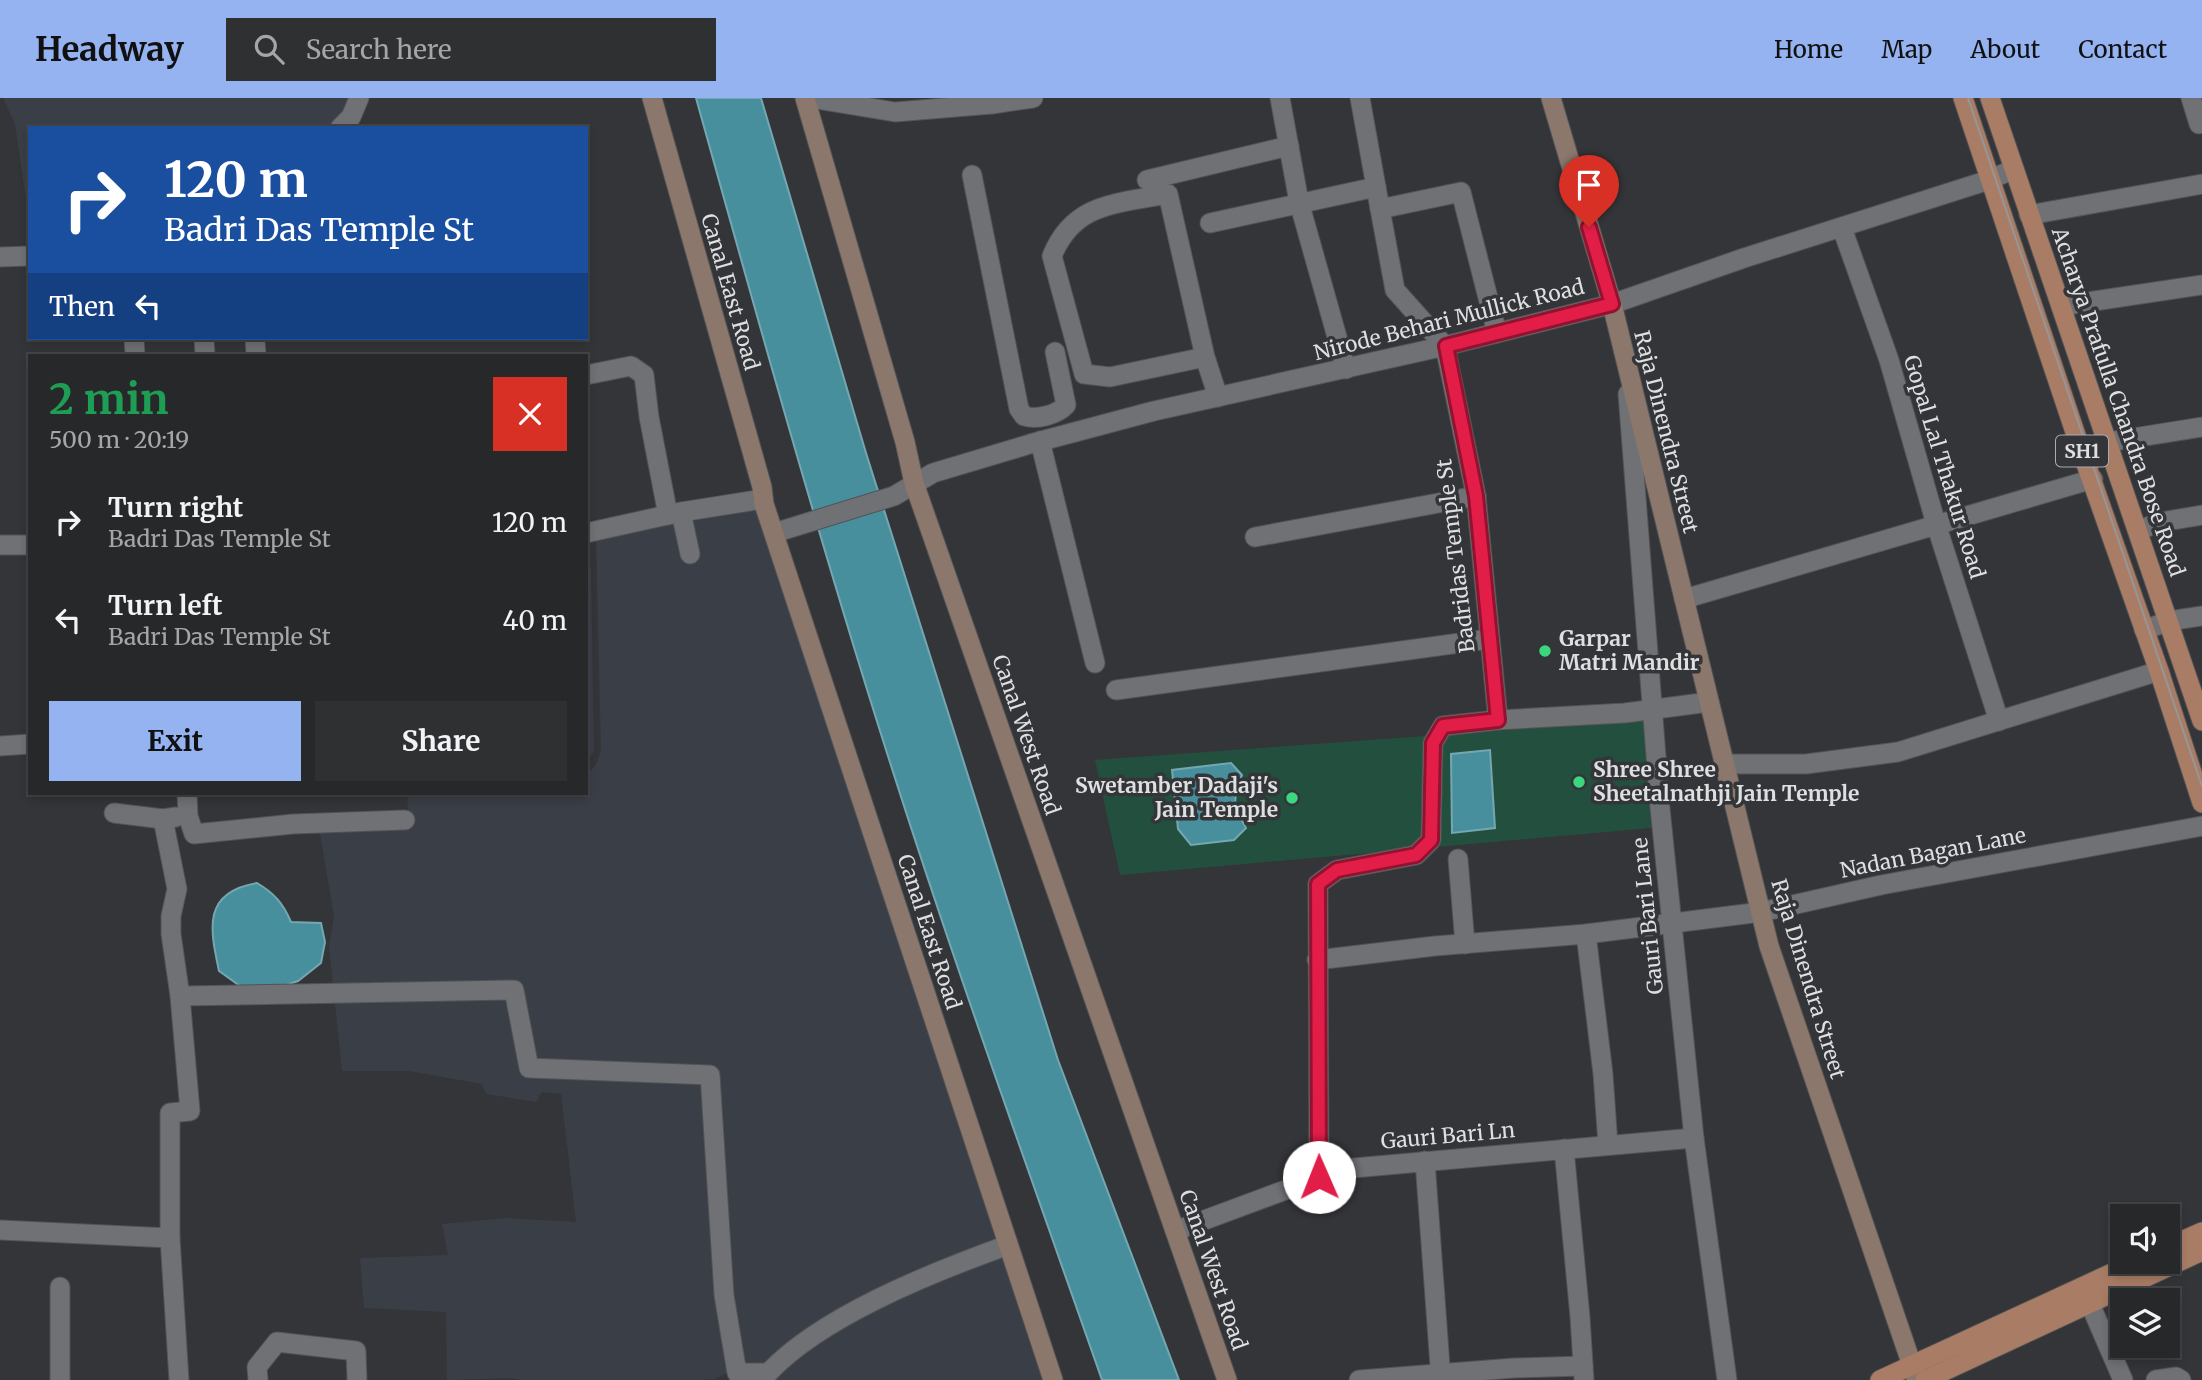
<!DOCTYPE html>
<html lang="en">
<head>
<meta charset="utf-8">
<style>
  :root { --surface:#27282a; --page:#2f3032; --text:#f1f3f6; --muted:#a4a6a8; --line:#434447; --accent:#95b2f1 }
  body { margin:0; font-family:Merriweather,serif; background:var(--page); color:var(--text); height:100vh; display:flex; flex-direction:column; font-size:26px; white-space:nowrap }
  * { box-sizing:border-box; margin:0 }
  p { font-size:23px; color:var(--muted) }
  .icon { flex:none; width:38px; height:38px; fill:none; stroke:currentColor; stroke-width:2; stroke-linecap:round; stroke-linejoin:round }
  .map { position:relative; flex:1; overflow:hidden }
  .details { position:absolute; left:28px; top:256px; width:560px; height:441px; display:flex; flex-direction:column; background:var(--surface); border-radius:0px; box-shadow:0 4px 10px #0003,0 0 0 2px var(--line) }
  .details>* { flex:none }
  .top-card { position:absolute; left:28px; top:28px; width:560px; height:214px; border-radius:0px; box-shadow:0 4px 10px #0003,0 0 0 2px var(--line); background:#1a4fa0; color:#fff; overflow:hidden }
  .controls { position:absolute; left:2110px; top:1106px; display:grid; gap:14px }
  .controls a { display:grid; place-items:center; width:70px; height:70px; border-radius:0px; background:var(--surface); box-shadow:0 4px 10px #0003,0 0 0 2px var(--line); font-size:35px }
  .pin { position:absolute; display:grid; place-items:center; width:60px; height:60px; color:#fff; margin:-72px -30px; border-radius:50% 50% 50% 0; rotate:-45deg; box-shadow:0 0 7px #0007 }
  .pin .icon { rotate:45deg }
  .me { position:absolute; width:77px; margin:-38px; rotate:359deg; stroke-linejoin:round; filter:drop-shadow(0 0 5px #0008) }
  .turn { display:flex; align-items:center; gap:24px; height:147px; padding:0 21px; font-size:32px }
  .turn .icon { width:91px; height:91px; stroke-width:2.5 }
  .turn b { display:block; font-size:49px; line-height:60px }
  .then { display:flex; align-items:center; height:66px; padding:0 21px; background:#0003; gap:14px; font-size:26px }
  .round { display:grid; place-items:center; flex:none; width:74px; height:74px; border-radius:0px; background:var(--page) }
  .overview { display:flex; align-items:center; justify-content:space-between; height:119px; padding:0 21px }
  h1 { font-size:42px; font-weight:700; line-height:52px; color:#1e9e55 }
  .button { display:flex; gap:14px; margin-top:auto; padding:14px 21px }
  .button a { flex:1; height:80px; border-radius:0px; background:var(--accent); color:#111; font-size:28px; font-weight:700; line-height:80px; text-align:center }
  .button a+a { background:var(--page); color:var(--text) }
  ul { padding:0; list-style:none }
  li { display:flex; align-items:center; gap:21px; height:98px; padding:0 21px }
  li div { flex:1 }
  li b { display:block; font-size:26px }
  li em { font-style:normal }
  header { display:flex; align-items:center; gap:42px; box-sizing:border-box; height:98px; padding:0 35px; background:var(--accent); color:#111 }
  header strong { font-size:33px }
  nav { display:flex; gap:38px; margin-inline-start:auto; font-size:24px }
  .search { width:490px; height:63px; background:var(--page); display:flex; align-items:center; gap:18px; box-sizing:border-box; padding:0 24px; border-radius:0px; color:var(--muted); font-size:26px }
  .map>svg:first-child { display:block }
  .built { fill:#3a3e46 }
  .green { fill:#23503e }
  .water { fill:#478f9d; stroke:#74a7b1; stroke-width:2 }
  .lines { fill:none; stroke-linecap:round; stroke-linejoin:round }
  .minor-casing { stroke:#525355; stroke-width:21 }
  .tertiary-casing { stroke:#525355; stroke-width:21 }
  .secondary-casing { stroke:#525355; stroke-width:21 }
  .primary-casing { stroke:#525355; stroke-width:21 }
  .minor { stroke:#707175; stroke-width:19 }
  .tertiary { stroke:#707175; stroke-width:19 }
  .secondary { stroke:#8c776d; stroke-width:19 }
  .primary { stroke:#a97d65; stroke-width:19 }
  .tram { stroke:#959699; stroke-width:2 }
  .route-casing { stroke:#92132f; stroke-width:18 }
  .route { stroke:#e11d48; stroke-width:12 }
  .poi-dot { fill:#3bd77e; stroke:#343538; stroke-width:2.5 }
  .labels { text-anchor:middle; stroke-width:7; stroke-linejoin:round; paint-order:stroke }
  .shield { fill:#343538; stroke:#abacae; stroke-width:2 }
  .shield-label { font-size:19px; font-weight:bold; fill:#dedfe1 }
  .street-label { font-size:21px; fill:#dedfe1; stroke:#343538 }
  .poi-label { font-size:21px; font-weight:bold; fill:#dedfe1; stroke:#343538; text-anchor:start }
</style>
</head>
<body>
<header>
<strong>Headway</strong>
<div class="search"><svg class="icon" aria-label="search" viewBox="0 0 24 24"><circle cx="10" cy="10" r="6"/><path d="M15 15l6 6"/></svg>Search here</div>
<nav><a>Home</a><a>Map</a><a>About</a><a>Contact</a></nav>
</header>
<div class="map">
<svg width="2202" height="1282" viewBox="0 0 2202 1282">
  <rect width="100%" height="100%" fill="#343538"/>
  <!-- built -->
  <g class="built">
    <polygon points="3,0 351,0 347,16 331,30 30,30 30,129 15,26"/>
    <polygon points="759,407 1004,1145 908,1183 766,1271 739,1270 714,1281 700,1282 524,1282 511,1280 447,1282 446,1214 364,1210 360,1160 448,1157 442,1126 505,1120 576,1124 561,996 542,994 536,1004 486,996 482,986 409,973 342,973 329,848 334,818 319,730 409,728 407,695 586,695 586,675 595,668 601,654 596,438"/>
    <polygon points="591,470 594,654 586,663 586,471"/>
    <polygon points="1004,1158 1045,1282 772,1282 831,1232 927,1188"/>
  </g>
  <!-- green -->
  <polygon class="green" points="1646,622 1651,730 1120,777 1095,662"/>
  <!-- water -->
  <g class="water">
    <path d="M696,0h65l105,355 192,607 121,320h-77c-73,-208 -148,-416 -215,-627 -69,-217 -130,-436 -191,-655z"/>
    <polygon points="1490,652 1495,730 1452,735 1451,656"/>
    <path d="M1231,665l11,12c-10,24 -9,31 4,53l-12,12 -43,5 -13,-16 -6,-59z"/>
    <path d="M257,785c17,10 26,20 34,39l30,1 4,19 -4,21 -23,18 -15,5h-43l-21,-15c-9,-42 -17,-79 38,-88z"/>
  </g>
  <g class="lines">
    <defs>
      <g id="minor">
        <polyline points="810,0 895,14 992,6 1033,0"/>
        <polyline points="1280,0 1299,104 1346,271"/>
        <polyline points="1360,0 1380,111 1461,94 1497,235"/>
        <polyline points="2191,0 2199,26"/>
        <polyline points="340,30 351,19 359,0"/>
        <path d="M972,77l47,234 5,7c13,4 33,-1 42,-11l-11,-53"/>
        <polyline points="1147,82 1289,48"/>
        <polyline points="1380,111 1395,192 1445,248 1476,398 1498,622"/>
        <polyline points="2029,117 2202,86"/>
        <polyline points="1210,125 1376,89"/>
        <polyline points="1842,130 1889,262 1936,426 1999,623"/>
        <polyline points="0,159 30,158"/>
        <polyline points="2061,208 2202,187"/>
        <polyline points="134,240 135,257"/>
        <polyline points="204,240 205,257"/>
        <polyline points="255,240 256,257"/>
        <path d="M1205,259l-95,20 -26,-3 -32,-118c22,-54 65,-52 116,-62l37,163 13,40"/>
        <polyline points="586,277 631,268 644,277 649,319 668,417"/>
        <polyline points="1628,296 1660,710 1694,1040 1727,1282"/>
        <polyline points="1040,343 1095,565"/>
        <polyline points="2108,344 2202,329"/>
        <polyline points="681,414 690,456"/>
        <polyline points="2139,432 2161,424 2202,417"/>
        <polyline points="586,435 681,414 763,401"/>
        <polyline points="774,435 894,398 933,375 1030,346 1154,313 1445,248 1612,206 1744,160 1989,82 2014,71"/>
        <polyline points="1255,439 1476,398"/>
        <polyline points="0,447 30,447"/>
        <polyline points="1684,501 2093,381"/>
        <polyline points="2144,532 2169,523 2202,518"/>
        <polyline points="1116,592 1489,541"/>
        <polyline points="0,648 30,646"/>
        <polyline points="1725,666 1806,666 1898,654 2159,573"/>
        <polyline points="187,695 188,718 194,736 293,726 405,722"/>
        <polyline points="114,715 163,721 176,719"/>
        <polyline points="163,721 177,791 171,818 171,836 180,898 190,1013 170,1015 170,1140 179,1282"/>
        <polyline points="1458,761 1465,846"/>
        <polyline points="1586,836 1603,976 1608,1047"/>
        <polyline points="1317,862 1435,848 1586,836 1761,814 1881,787 2202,728"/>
        <polyline points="180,898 514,892 529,970 710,977 724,1197 737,1275 767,1275"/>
        <polyline points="1564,1051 1580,1219 1584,1282"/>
        <polyline points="1425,1063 1441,1282"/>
        <polyline points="1319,1079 1318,786 1337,772 1416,757 1431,742 1433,645 1443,628 1498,622 1625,615 1709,604"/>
        <polyline points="0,1132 170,1140"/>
        <polyline points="1175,1133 1342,1071 1694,1040"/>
        <polyline points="60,1189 60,1282"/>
        <polyline points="2090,1206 2123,1282"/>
        <polyline points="258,1282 257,1269 277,1244 356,1253 357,1282"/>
        <polyline points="1359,1282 1514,1270 1583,1268"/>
        <polyline points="2156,1282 2176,1279 2181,1282"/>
      </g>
      <path id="tertiary" d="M762,1282c51,-61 171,-108 246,-135"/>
      <g id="secondary">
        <polyline points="652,0 762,389 764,406 1053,1282"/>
        <polyline points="805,0 905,344 914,385 1227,1282"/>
        <polyline points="1551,0 1612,206 1769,848 1917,1282"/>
      </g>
      <g id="primary">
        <polyline points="1963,0 2080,349 2159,573 2202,705"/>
        <polyline points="1990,0 2202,623"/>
        <polyline points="2168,1149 2202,1134"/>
        <polyline points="1880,1282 2136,1164"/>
        <polyline points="1925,1282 2202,1153"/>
      </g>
    </defs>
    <!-- minor casing -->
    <use href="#minor" class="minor-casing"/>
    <!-- tertiary casing -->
    <use href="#tertiary" class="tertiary-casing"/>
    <!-- secondary casing -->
    <use href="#secondary" class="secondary-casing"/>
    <!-- primary casing -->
    <use href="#primary" class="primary-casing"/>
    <!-- minor -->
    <use href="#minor" class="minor"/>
    <!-- tertiary -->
    <use href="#tertiary" class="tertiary"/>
    <!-- secondary -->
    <use href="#secondary" class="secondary"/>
    <!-- primary -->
    <use href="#primary" class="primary"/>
    <!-- tram -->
    <polyline class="tram" points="1968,0 2202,688"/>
  </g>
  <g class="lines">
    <defs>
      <polyline id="route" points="1319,1079 1318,786 1337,772 1416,757 1431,742 1433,645 1443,628 1498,622 1476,398 1446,248 1612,206 1589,129"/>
    </defs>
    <!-- route casing -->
    <use href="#route" class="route-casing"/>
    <!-- route -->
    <use href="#route" class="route"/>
  </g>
  <!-- markers -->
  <g class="poi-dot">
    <circle cx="1545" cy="553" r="7"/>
    <circle cx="1579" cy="684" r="7"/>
    <circle cx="1292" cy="700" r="7"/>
  </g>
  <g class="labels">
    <!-- shield labels -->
    <rect class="shield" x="2056" y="337.5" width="52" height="31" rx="5"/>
    <g class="shield-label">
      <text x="2082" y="360">SH1</text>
    </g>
    <!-- street labels -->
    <g class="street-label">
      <text transform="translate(730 194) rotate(74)" y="7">Canal East Road</text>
      <text transform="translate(1449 222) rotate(-14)" y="7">Nirode Behari Mullick Road</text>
      <text transform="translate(2118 304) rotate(71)" y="7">Acharya Prafulla Chandra Bose Road</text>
      <text transform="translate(1666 334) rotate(76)" y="7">Raja Dinendra Street</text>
      <text transform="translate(1944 369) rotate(73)" y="7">Gopal Lal Thakur Road</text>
      <text transform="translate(1456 458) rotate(-97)" y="7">Badridas Temple St</text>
      <text transform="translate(1026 637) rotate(71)" y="7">Canal West Road</text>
      <text transform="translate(1933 755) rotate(-11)" y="7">Nadan Bagan Lane</text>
      <text transform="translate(1648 818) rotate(-96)" y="7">Gauri Bari Lane</text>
      <text transform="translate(929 834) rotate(72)" y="7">Canal East Road</text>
      <text transform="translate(1808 881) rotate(73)" y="7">Raja Dinendra Street</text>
      <text transform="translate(1448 1038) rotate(-5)" y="7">Gauri Bari Ln</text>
      <text transform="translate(1213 1172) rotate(71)" y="7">Canal West Road</text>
    </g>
    <!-- poi labels -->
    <g class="poi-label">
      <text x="1559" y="548">Garpar<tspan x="1559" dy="24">Matri Mandir</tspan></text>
      <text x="1593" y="679">Shree Shree<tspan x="1593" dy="24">Sheetalnathji Jain Temple</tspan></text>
      <text x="1278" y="695" text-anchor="end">Swetamber Dadaji's<tspan x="1278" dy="24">Jain Temple</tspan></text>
    </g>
  </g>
</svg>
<div class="controls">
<a><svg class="icon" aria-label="sound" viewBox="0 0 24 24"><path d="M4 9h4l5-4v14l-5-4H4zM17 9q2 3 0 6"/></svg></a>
<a><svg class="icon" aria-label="layers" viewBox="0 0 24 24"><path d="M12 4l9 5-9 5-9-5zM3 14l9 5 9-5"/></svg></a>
</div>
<div class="pin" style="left:1589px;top:129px;background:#d93025"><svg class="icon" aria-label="arrive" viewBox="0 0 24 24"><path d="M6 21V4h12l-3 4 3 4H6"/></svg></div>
<svg class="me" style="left:1319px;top:1079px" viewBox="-20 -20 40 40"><circle r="19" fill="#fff"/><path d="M0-13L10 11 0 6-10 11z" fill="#e11d48"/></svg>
<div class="top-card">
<div class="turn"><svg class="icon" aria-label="right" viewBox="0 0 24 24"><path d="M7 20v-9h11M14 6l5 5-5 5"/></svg><div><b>120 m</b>Badri Das Temple St</div></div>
<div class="then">Then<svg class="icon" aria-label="left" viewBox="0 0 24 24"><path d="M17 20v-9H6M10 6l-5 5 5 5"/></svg></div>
</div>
<section class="details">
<div class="overview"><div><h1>2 min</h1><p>500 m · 20:19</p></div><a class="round" style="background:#d93025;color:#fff"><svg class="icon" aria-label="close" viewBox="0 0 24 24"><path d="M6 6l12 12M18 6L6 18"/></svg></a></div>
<ul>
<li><svg class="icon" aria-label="right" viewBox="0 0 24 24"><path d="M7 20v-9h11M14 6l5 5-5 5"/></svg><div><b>Turn right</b><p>Badri Das Temple St</p></div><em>120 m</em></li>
<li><svg class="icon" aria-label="left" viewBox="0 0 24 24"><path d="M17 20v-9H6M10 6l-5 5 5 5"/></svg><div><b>Turn left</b><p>Badri Das Temple St</p></div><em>40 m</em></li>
</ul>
<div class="button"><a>Exit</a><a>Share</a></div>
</section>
</div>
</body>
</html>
